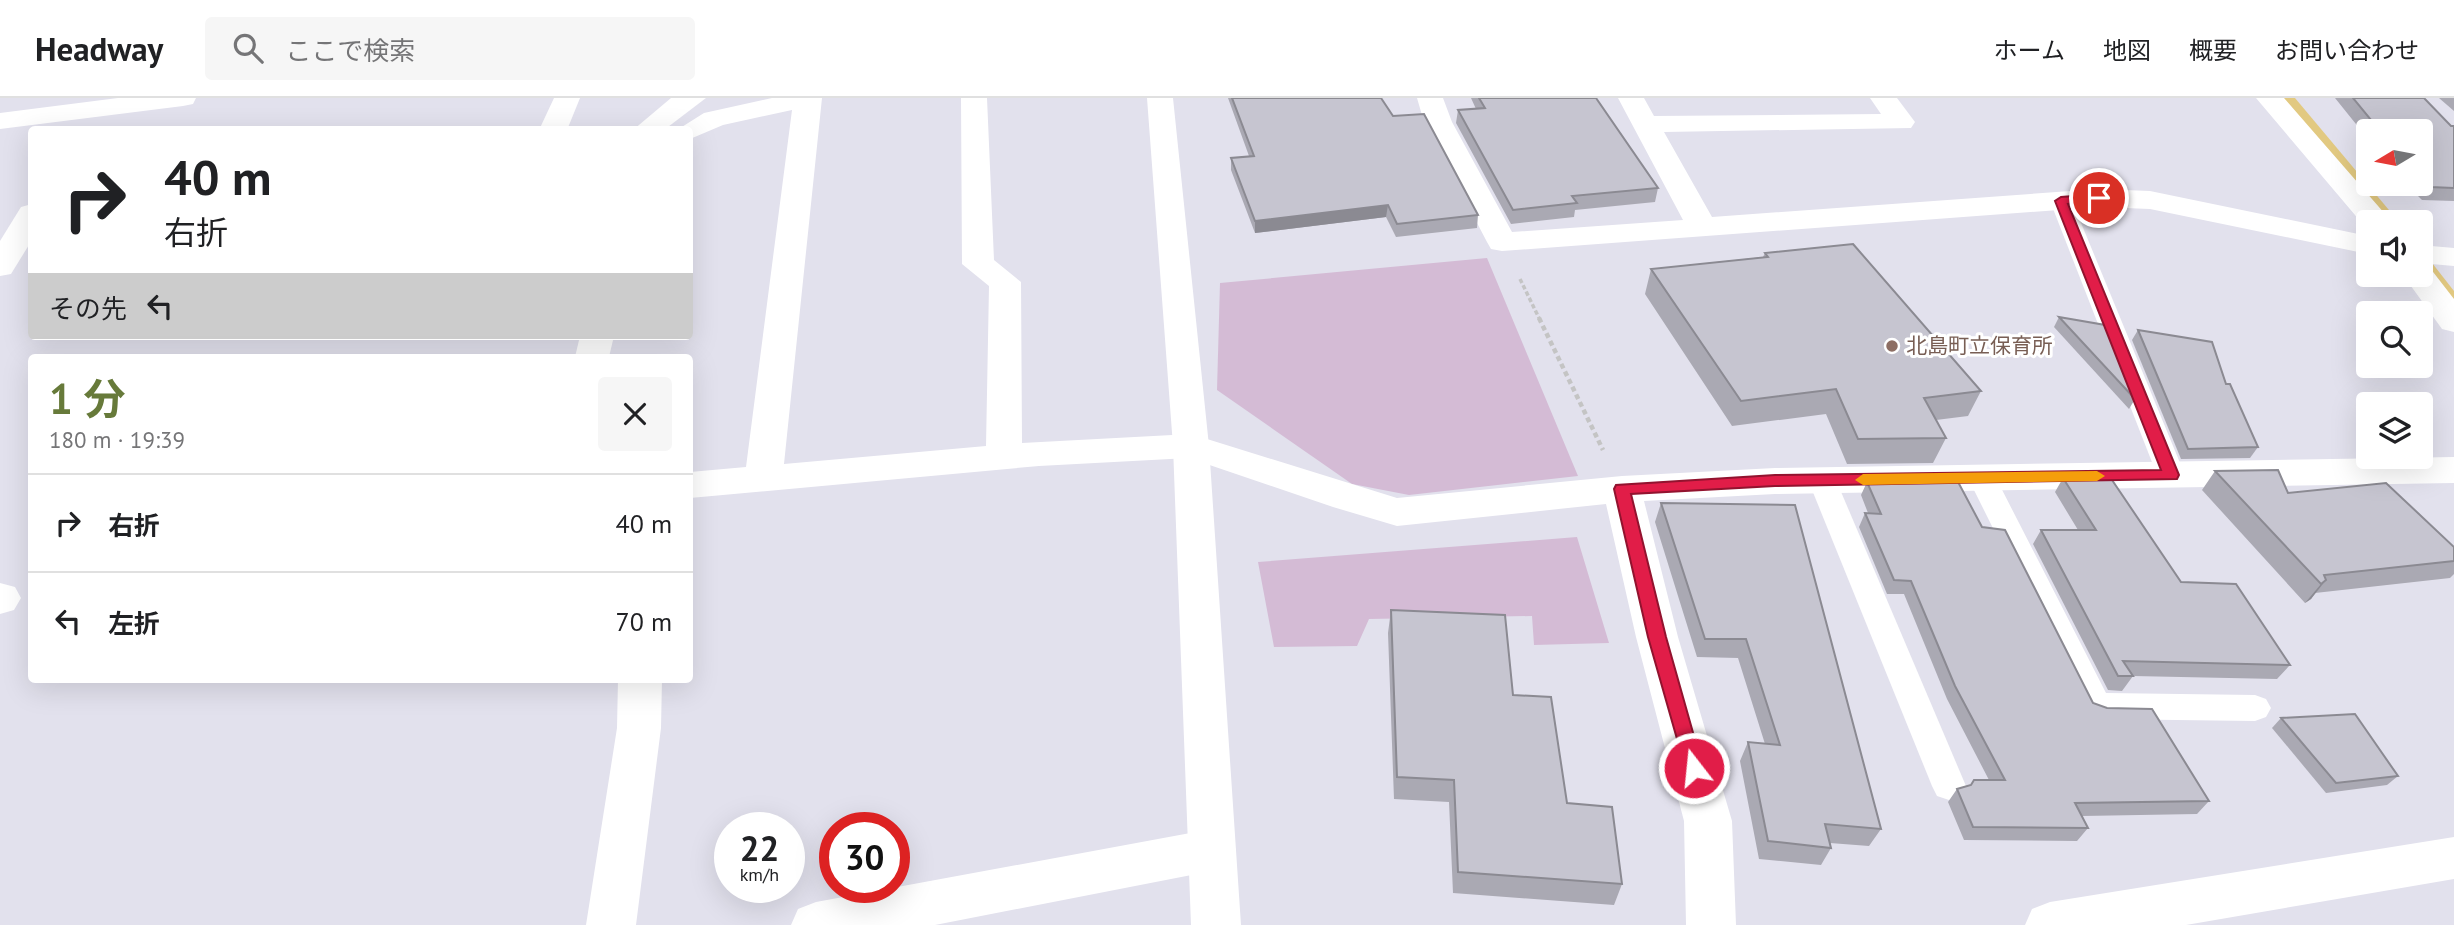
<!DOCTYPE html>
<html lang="ja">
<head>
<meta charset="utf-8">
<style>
  :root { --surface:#fff; --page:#f6f6f6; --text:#202124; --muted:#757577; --line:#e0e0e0; --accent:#677a3a }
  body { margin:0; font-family:"PT Sans","Noto Sans JP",sans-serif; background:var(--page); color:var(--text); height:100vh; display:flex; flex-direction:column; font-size:26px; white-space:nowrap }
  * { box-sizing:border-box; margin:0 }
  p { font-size:23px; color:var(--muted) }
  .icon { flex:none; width:38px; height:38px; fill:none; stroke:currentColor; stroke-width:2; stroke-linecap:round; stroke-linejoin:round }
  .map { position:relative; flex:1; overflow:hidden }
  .drawer { position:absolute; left:28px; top:256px; width:665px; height:329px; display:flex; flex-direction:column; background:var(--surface); border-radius:7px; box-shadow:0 7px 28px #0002 }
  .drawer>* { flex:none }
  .banner { position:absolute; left:28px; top:28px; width:665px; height:214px; border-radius:7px; box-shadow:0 7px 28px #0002; background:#fff; color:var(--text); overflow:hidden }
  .needle { width:46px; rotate:260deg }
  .tools { position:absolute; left:2356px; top:21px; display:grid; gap:14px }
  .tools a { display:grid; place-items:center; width:77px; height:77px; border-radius:7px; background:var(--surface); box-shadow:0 7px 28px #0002; font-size:35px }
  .speed { position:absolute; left:714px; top:714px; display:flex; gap:14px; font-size:35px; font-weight:700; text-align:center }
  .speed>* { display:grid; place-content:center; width:91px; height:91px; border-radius:50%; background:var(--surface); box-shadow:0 7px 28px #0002; line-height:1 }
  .speed small { font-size:18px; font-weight:400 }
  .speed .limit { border:10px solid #d22; background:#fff; color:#111 }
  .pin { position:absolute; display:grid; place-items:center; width:60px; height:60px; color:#fff; margin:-30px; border:4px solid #fff; border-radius:50%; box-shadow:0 2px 7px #0007 }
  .me { position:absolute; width:77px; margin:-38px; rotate:344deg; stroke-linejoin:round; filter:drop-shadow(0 0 5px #0008) }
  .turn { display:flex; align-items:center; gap:24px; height:147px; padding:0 21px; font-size:32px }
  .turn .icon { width:91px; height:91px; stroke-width:2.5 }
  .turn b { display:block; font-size:49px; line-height:60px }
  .then { display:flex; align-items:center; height:66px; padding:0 21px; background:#0003; gap:14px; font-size:26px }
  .round { display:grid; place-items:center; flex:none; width:74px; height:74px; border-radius:7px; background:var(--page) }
  .summary { display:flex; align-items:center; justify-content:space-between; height:119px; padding:0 21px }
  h1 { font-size:42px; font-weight:700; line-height:52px; color:var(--accent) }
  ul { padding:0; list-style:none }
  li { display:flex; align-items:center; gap:21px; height:98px; padding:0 21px; border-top:2px solid var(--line) }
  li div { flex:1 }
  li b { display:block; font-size:26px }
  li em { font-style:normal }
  header { display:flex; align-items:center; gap:42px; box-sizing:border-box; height:98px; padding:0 35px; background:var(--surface); border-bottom:2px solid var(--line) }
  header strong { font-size:33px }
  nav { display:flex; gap:38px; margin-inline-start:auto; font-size:24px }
  .search { width:490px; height:63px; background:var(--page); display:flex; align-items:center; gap:18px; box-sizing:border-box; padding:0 24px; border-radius:7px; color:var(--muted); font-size:26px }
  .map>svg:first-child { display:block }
  .cemetery { fill:#d4bbd5 }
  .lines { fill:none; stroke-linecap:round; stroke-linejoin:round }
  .stream { fill:#e2c981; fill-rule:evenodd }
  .path-far1 { stroke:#c4c4c4; stroke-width:3.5; stroke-dasharray:4.5 2.5; stroke-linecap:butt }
  .path { stroke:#c4c4c4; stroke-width:4.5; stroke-dasharray:5 3.5; stroke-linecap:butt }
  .lane { fill:#fff; fill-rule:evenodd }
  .street { fill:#fff; fill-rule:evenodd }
  .secondary { fill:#fff; fill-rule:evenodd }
  .wall { fill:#aaa9b3 }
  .shaded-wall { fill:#8b8a92 }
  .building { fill:#c6c5d0; stroke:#8b8a92; stroke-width:2 }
  .route { fill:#e11d48; stroke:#92132f; stroke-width:2 }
  .slow { fill:#f59e0b }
  .education-dot { fill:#8d6e63; stroke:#fff; stroke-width:2.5 }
  .labels { text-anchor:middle; stroke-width:6; stroke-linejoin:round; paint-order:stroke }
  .education-label { font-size:21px; fill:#785e54; stroke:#fff; text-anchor:start }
</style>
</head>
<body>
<header>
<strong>Headway</strong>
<div class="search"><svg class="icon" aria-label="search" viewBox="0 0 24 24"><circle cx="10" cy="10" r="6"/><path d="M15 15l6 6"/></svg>ここで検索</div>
<nav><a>ホーム</a><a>地図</a><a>概要</a><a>お問い合わせ</a></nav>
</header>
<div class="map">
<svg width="2454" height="827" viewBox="0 0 2454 827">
  <rect width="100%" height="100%" fill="#e2e1ed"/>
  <!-- cemetery -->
  <g class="cemetery">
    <polygon points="1487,160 1578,378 1409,397 1352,386 1217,292 1220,185"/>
    <polygon points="1577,439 1609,545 1534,547 1532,518 1369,521 1357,548 1274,549 1258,464"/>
  </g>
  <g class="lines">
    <!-- stream -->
    <g class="stream">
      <polygon points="2283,0 2295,0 2399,124 2387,124"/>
      <polygon points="2420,155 2425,156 2454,193 2454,206 2449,205 2420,168"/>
    </g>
    <!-- path-far1 -->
    <polyline class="path-far1" points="1520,181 1540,222"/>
    <!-- path -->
    <polyline class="path" points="1539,220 1603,352"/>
    <!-- lane -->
    <g class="lane">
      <polygon points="2061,97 2072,103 2185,377 2181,384 2171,386 2161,384 2157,377 2050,103"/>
      <polygon points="1982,371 1992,373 1996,380 2106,595 2255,597 2266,601 2271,610 2266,619 2255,623 2097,621 2086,617 1968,380 1972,373"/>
      <polygon points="1822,373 1832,375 1836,382 1966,688 1961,698 1949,702 1937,698 1932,688 1808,382 1812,375"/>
    </g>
    <!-- street -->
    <g class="street">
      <polygon points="118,0 196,0 193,6 183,8 0,31 0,15"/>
      <polygon points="554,0 580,0 567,32 539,32"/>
      <polygon points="671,0 706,0 664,32 633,32"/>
      <polygon points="772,0 822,0 784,366 986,348 989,188 962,166 961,0 987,0 994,162 1021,184 1022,345 1191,336 1397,400 1622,378 1775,370 2454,359 2454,385 1775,396 1644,403 1678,539 1732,723 1736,827 1686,827 1684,723 1636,539 1606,406 1397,428 1333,409 1189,360 1039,368 690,400 690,374 746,369 792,12 723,27 690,41 690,32 677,32 704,15"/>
      <polygon points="1417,0 1443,0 1452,24 1512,134 1683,122 1618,0 1644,0 1654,18 1881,16 1870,0 1897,0 1915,24 1911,30 1664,34 1712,119 2099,91 2150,93 2368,138 2368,156 2150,111 2099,109 1502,153 1491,151 1487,144 1424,24"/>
      <polygon points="2256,0 2284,0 2392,124 2368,124 2366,130"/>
      <polygon points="32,106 32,142 11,176 0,178 0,143 21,109"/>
      <polygon points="2420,147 2454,150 2454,168 2420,165"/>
      <polygon points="2420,168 2430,170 2454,201 2454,234 2442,231 2403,177 2420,177"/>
      <polygon points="580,238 614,238 609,259 575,259"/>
      <polygon points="0,485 15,489 21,500 14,512 0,516"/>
      <polygon points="618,581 662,581 661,630 636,827 586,827 617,630"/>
      <polygon points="1212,731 1229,737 1236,752 1229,767 1212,773 935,827 791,827 798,811 816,804"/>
    </g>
    <!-- secondary -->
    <g class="secondary">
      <polygon points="1147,0 1173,0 1209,348 1241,827 1191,827 1173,348"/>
      <polygon points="2454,739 2454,781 2186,827 2025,827 2032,811 2050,804"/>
    </g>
  </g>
  <!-- wall -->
  <g class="wall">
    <polygon points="1228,0 1381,0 1393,18 1478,117 1477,130 1396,139 1386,119 1255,135 1231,72 1231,60 1249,58"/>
    <polygon points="1471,0 1596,0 1658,90 1655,104 1575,112 1574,119 1511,126 1456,25 1458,12 1476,11"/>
    <polygon points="2335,0 2424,0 2451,28 2454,28 2454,103 2422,102 2406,86 2420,86 2420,33 2368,33 2368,41"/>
    <polygon points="2439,0 2454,0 2454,13"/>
    <polygon points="1765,155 1981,293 1968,318 1936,322 1946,340 1933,365 1847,366 1826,316 1732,328 1645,196 1651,171 1763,159"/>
    <polygon points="2059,219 2135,301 2129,311 2054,229"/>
    <polygon points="2138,232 2226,286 2258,349 2250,360 2181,361 2132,242"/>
    <polygon points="2215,373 2454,449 2454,476 2450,480 2315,495 2311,501 2305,505 2202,392"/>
    <polygon points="2063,380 2181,484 2290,567 2277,581 2133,578 2122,593 2108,592 2033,446 2041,432 2078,432 2055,394"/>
    <polygon points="1867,384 1982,429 2093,605 2209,703 2197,716 2082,718 2088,730 2077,743 1964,742 1948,704 1957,691 1989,682 1947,601 1904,496 1887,496 1859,429 1865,415 1868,415 1861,397"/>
    <polygon points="1661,405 1881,731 1869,748 1830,745 1831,750 1821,767 1759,761 1740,663 1748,644 1765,646 1738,560 1697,559 1655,424"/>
    <polygon points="1391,512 1567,705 1622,786 1614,807 1453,795 1449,704 1394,701 1388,535"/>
    <polygon points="2281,620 2398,678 2387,687 2326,695 2272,630"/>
  </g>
  <!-- shaded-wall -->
  <g class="shaded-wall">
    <polygon points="1388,107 1386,119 1255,135 1255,123"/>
    <polygon points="2326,482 2311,501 2305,505 2321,486"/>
  </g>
  <!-- building -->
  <g class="building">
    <polygon points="1232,0 1381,0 1393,18 1424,16 1478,117 1397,126 1388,107 1255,123 1231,60 1254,58"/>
    <polygon points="1479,0 1596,0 1658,90 1572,98 1577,105 1513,112 1458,12 1485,10"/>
    <polygon points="2353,0 2424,0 2451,28 2454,28 2454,90 2430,89 2420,79 2420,33 2380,33"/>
    <polygon points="1853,146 1981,293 1924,300 1946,340 1858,341 1836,291 1741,303 1651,171 1768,159 1765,155"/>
    <polygon points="2059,219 2105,227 2135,301"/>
    <polygon points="2138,232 2212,244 2226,286 2230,286 2258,349 2188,351"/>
    <polygon points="2278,372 2288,395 2386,385 2454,449 2454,463 2324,477 2326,482 2321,486 2215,373"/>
    <polygon points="2110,379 2181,484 2236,486 2290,567 2123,563 2133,578 2118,578 2041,432 2096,432 2063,380"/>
    <polygon points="1957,382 1982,429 2005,432 2093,605 2107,610 2152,611 2209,703 2075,705 2088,730 1973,729 1957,691 1971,687 1974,682 2005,682 1955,588 1911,483 1894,482 1865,415 1881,416 1867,384"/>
    <polygon points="1661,405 1795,407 1881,731 1825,726 1831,750 1768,743 1748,644 1780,647 1746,541 1705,541"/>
    <polygon points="1391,512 1505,517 1513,597 1551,599 1567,705 1612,709 1622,786 1458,774 1454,682 1397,679"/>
    <polygon points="2355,616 2398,678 2336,685 2281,620"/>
  </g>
  <!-- route -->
  <polygon class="route" points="2099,96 2105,100 2104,103 2068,106 2179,377 2177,381 1775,388 1631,396 1666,539 1703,670 1700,676 1687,676 1648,539 1614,391 1616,387 1775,377 2161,372 2055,103 2061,99"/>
  <!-- slow -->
  <polygon class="slow" points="2097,373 2105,378 2097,383 1863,387 1855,382 1863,376"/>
  <!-- markers -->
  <circle class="education-dot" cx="1892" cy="248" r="7"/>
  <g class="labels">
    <!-- education labels -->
    <g class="education-label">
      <text x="1906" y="255">北島町立保育所</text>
    </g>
  </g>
</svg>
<div class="tools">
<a><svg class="needle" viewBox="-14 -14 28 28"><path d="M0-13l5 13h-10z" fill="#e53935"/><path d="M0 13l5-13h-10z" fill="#757577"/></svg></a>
<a><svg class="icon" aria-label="sound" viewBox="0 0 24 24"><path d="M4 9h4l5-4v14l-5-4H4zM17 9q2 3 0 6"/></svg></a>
<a><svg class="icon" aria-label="search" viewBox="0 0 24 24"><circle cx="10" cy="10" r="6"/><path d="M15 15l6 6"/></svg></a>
<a><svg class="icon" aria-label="layers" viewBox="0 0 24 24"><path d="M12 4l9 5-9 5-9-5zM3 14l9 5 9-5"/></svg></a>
</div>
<div class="speed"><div>22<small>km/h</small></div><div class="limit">30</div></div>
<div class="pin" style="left:2099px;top:100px;background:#d93025"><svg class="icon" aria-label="arrive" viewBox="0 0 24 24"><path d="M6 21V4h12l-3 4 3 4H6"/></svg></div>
<svg class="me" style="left:1694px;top:670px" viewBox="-20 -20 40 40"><circle r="17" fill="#e11d48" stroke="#fff" stroke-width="3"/><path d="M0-11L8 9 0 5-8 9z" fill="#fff"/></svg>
<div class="banner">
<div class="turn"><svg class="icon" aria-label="right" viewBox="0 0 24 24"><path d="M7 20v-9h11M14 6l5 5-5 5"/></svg><div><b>40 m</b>右折</div></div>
<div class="then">その先<svg class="icon" aria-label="left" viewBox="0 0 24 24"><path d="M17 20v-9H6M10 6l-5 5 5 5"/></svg></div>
</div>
<section class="drawer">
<div class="summary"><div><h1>1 分</h1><p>180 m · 19:39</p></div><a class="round"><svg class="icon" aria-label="close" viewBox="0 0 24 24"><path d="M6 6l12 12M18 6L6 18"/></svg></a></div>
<ul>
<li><svg class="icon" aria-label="right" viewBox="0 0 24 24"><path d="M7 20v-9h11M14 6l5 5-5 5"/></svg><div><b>右折</b></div><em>40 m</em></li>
<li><svg class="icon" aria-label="left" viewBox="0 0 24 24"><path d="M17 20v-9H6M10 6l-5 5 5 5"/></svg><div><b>左折</b></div><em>70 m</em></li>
</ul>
</section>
</div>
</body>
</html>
